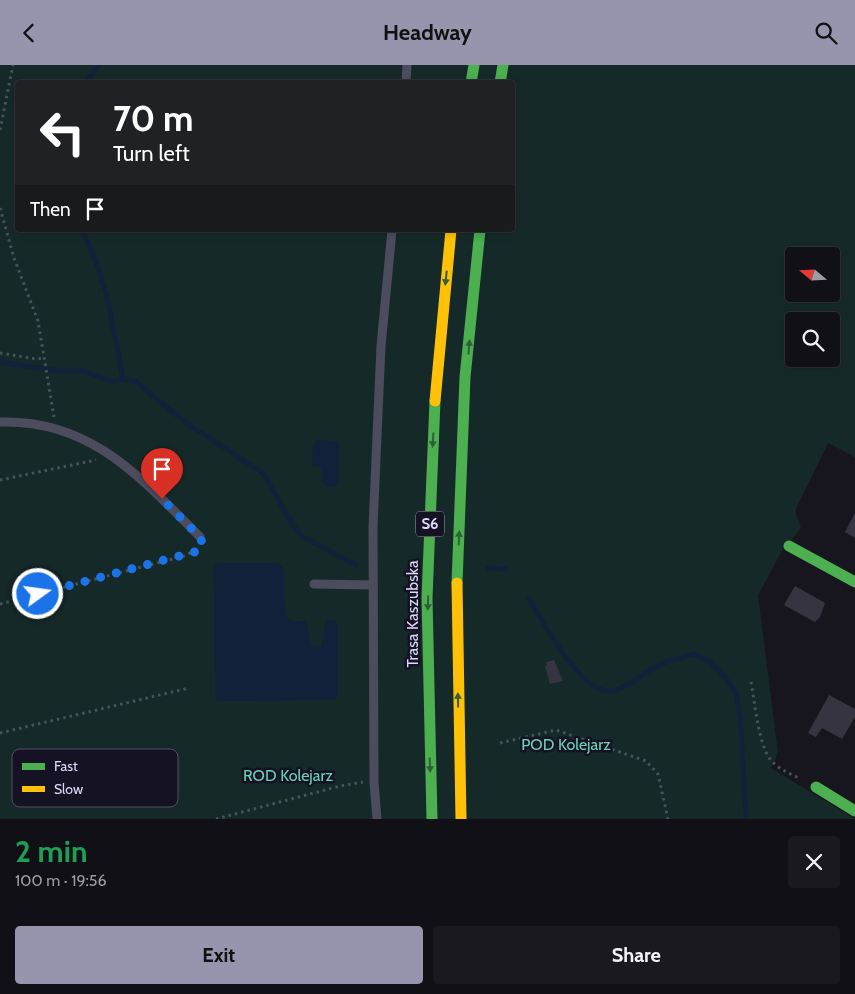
<!DOCTYPE html>
<html lang="en">
<head>
<meta charset="utf-8">
<style>
  :root { --surface:#111017; --page:#1a1920; --text:#f1f3f6; --muted:#9c9da1; --line:#303036; --accent:#9795ad }
  body { margin:0; font-family:Cabin,sans-serif; background:var(--page); color:var(--text); height:100vh; display:flex; flex-direction:column; font-size:19px; white-space:nowrap }
  * { box-sizing:border-box; margin:0 }
  p { font-size:16px; color:var(--muted) }
  .icon { flex:none; width:28px; height:28px; fill:none; stroke:currentColor; stroke-width:2; stroke-linecap:round; stroke-linejoin:round }
  .map { position:relative; height:754px; overflow:hidden }
  .side { display:flex; flex-direction:column; background:var(--surface); flex:1 }
  .side>* { flex:none }
  .hud { position:absolute; left:15px; top:15px; width:500px; height:152px; border-radius:5px; box-shadow:0 2px 8px #0003,0 0 0 1px var(--line); background:#202124; color:#fff; overflow:hidden }
  .needle { width:32px; rotate:289deg }
  .fabs { position:absolute; left:785px; top:182px; display:grid; gap:10px }
  .fabs a { display:grid; place-items:center; width:55px; height:55px; border-radius:5px; background:var(--surface); box-shadow:0 2px 8px #0003,0 0 0 1px var(--line); font-size:25px }
  .pin { position:absolute; display:grid; place-items:center; width:42px; height:42px; color:#fff; margin:-51px -21px; border-radius:50% 50% 50% 0; rotate:-45deg; box-shadow:0 0 5px #0007 }
  .pin .icon { rotate:45deg }
  .me { position:absolute; width:55px; margin:-28px; rotate:76deg; stroke-linejoin:round; filter:drop-shadow(0 0 4px #0008) }
  .turn { display:flex; align-items:center; gap:18px; height:105px; padding:0 15px; font-size:22px }
  .turn .icon { width:65px; height:65px; stroke-width:2.5 }
  .turn b { display:block; font-size:35px; line-height:42px }
  .then { display:flex; align-items:center; height:48px; padding:0 15px; background:#0003; gap:10px; font-size:19px }
  .round { display:grid; place-items:center; flex:none; width:52px; height:52px; border-radius:5px; background:var(--page) }
  .headline { display:flex; align-items:center; justify-content:space-between; height:85px; padding:0 15px }
  h1 { font-size:30px; font-weight:800; line-height:38px; color:#1e9e55 }
  .button { display:flex; gap:10px; margin-top:auto; padding:10px 15px }
  .button a { flex:1; height:58px; border-radius:5px; background:var(--accent); color:#111; font-size:20px; font-weight:800; line-height:58px; text-align:center }
  .button a+a { background:var(--page); color:var(--text) }
  header { display:flex; justify-content:space-between; align-items:center; height:65px; padding:0 15px; background:var(--accent); color:#111; font-size:22px; font-weight:800 }
  .map>svg:first-child { display:block }
  .green { fill:#162929; fill-rule:evenodd }
  .water { fill:#12203a }
  .lines { fill:none; stroke-linecap:round; stroke-linejoin:round }
  .stream { stroke:#12203a; stroke-width:5 }
  .building { fill:#363441 }
  .path { stroke:#47525b; stroke-width:3; stroke-dasharray:2.5 4; stroke-linecap:butt }
  .lane { stroke:#4d4c5e; stroke-width:9 }
  .fast { stroke:#4caf50; stroke-width:11 }
  .slow { stroke:#ffc107; stroke-width:11 }
  .oneway { fill:#30603a }
  .route { stroke:#1a73e8; stroke-width:9; stroke-dasharray:0 16.2 }
  .labels { text-anchor:middle; stroke-width:5; stroke-linejoin:round; paint-order:stroke }
  .shield { fill:#141223; stroke:#a09dba; stroke-width:1 }
  .shield-label { font-size:15px; font-weight:bold; fill:#dcd9fa }
  .street-label { font-size:16px; fill:#dcd9fa; stroke:#141223 }
  .park-label { font-size:16px; fill:#6ed0b7; stroke:#141223 }
  .key { fill:#141223; stroke:#504e64; stroke-width:1 }
  .key-label { font-size:14px; fill:#dcd9fa }
</style>
</head>
<body>
<header><svg class="icon" aria-label="back" viewBox="0 0 24 24"><path d="M15 5l-7 7 7 7"/></svg>Headway<svg class="icon" aria-label="search" viewBox="0 0 24 24"><circle cx="10" cy="10" r="6"/><path d="M15 15l6 6"/></svg></header>
<div class="map">
<svg width="855" height="754" viewBox="0 0 855 754">
  <rect width="100%" height="100%" fill="#17161f"/>
  <!-- green -->
  <path class="green" d="M0,0h855v392l-27,-14 -33,68 6,17 -19,23 -24,44 20,158 -7,15 84,51h-855zM18,18h494v147h-494zM794,191h37v38h-37zM794,256h37v38h-37z"/>
  <!-- water -->
  <g class="water">
    <polygon points="316,375 337,376 339,379 338,418 335,422 326,422 323,418 321,402 312,401 313,380"/>
    <polygon points="218,498 278,498 283,502 286,551 291,556 306,556 312,583 321,582 326,555 334,555 338,559 338,631 334,635 219,636 215,633 214,502"/>
  </g>
  <g class="lines">
    <!-- stream -->
    <g class="stream">
      <polyline points="85,18 99,0"/>
      <path d="M81,165c26,45 32,99 42,149"/>
      <polyline points="0,297 59,306 83,306 114,317 123,314 135,316 185,357 264,409 294,462 303,472 356,500"/>
      <polyline points="488,503 506,504"/>
      <path d="M529,534c14,22 51,94 81,92 17,-2 33,-18 47,-25 11,-6 25,-8 37,-12l17,8 13,14 12,17 4,24 6,102"/>
    </g>
  </g>
  <!-- building -->
  <g class="building">
    <polygon points="855,448 855,473 845,467"/>
    <polygon points="795,521 825,538 820,552 815,557 784,540"/>
    <polygon points="554,595 563,616 550,619 545,601 547,601 546,597"/>
    <polygon points="829,630 855,644 855,652 842,674 822,663 816,672 808,668"/>
  </g>
  <g class="lines">
    <!-- path -->
    <g class="path">
      <polyline points="0,65 13,0"/>
      <polyline points="0,143 14,193 38,256 54,352"/>
      <polyline points="0,288 36,294 44,293"/>
      <polyline points="0,415 96,395"/>
      <polyline points="0,539 184,491 200,483"/>
      <path d="M751,617c4,21 7,60 19,77 7,9 18,14 29,19"/>
      <polyline points="0,668 189,623"/>
      <polyline points="500,678 556,665 646,696 658,709 668,754"/>
      <polyline points="216,754 340,721 363,717"/>
    </g>
    <!-- lane -->
    <g class="lane">
      <polyline points="406,18 407,0"/>
      <path d="M0,357c91,-3 141,56 200,115"/>
      <polyline points="314,519 373,520"/>
      <polyline points="377,754 374,717 373,462 381,281 392,165"/>
    </g>
    <!-- fast -->
    <g class="fast">
      <polyline points="471,18 474,0"/>
      <polyline points="500,18 503,0"/>
      <polyline points="789,481 855,517"/>
      <polyline points="457,518 465,312 480,165"/>
      <polyline points="816,722 855,746"/>
      <polyline points="432,754 427,533 435,336"/>
    </g>
    <!-- slow -->
    <g class="slow">
      <polyline points="435,336 451,165"/>
      <polyline points="457,518 461,754"/>
    </g>
  </g>
  <!-- one-way arrows -->
  <defs><path id="oneway-solid" d="M-6-.8H1V-3.2L6.5 0L1 3.2V.8H-6Z" transform="scale(1.25)"/></defs>
  <g class="oneway">
    <use href="#oneway-solid" transform="translate(446 213) rotate(96)"/>
    <use href="#oneway-solid" transform="translate(469 282) rotate(-85)"/>
    <use href="#oneway-solid" transform="translate(433 375) rotate(93)"/>
    <use href="#oneway-solid" transform="translate(459 473) rotate(-88)"/>
    <use href="#oneway-solid" transform="translate(428 538) rotate(91)"/>
    <use href="#oneway-solid" transform="translate(458 635) rotate(-91)"/>
    <use href="#oneway-solid" transform="translate(430 700) rotate(88)"/>
  </g>
  <g class="lines">
    <!-- route -->
    <polyline class="route" points="38,529 198,486 203,480 200,472 162,434"/>
  </g>
  <g class="labels">
    <!-- shield labels -->
    <rect class="shield" x="416" y="446.5" width="28" height="25" rx="4"/>
    <g class="shield-label">
      <text x="430" y="464">S6</text>
    </g>
    <!-- street labels -->
    <g class="street-label">
      <text transform="translate(412 549) rotate(-90)" y="6">Trasa Kaszubska</text>
    </g>
    <!-- park labels -->
    <g class="park-label">
      <text x="566" y="685">POD Kolejarz</text>
      <text x="288" y="716">ROD Kolejarz</text>
    </g>
  </g>
  <!-- legend -->
  <rect x="12" y="684" width="166" height="58" rx="8" class="key"/>
  <rect x="22" y="698" width="23" height="7" fill="#4caf50"/>
  <rect x="22" y="721" width="23" height="6" fill="#ffc107"/>
  <g class="key-label">
    <text x="54" y="706">Fast</text>
    <text x="54" y="729">Slow</text>
  </g>
</svg>
<div class="fabs">
<a><svg class="needle" viewBox="-14 -14 28 28"><path d="M0-13l5 13h-10z" fill="#e53935"/><path d="M0 13l5-13h-10z" fill="#9c9da1"/></svg></a>
<a><svg class="icon" aria-label="search" viewBox="0 0 24 24"><circle cx="10" cy="10" r="6"/><path d="M15 15l6 6"/></svg></a>
</div>
<div class="pin" style="left:162px;top:434px;background:#d93025"><svg class="icon" aria-label="arrive" viewBox="0 0 24 24"><path d="M6 21V4h12l-3 4 3 4H6"/></svg></div>
<svg class="me" style="left:38px;top:529px" viewBox="-20 -20 40 40"><circle r="17" fill="#1a73e8" stroke="#fff" stroke-width="3"/><path d="M0-11L8 9 0 5-8 9z" fill="#fff"/></svg>
<div class="hud">
<div class="turn"><svg class="icon" aria-label="left" viewBox="0 0 24 24"><path d="M17 20v-9H6M10 6l-5 5 5 5"/></svg><div><b>70 m</b>Turn left</div></div>
<div class="then">Then<svg class="icon" aria-label="arrive" viewBox="0 0 24 24"><path d="M6 21V4h12l-3 4 3 4H6"/></svg></div>
</div>
</div>
<section class="side">
<div class="headline"><div><h1>2 min</h1><p>100 m · 19:56</p></div><a class="round"><svg class="icon" aria-label="close" viewBox="0 0 24 24"><path d="M6 6l12 12M18 6L6 18"/></svg></a></div>
<div class="button"><a>Exit</a><a>Share</a></div>
</section>
</body>
</html>
